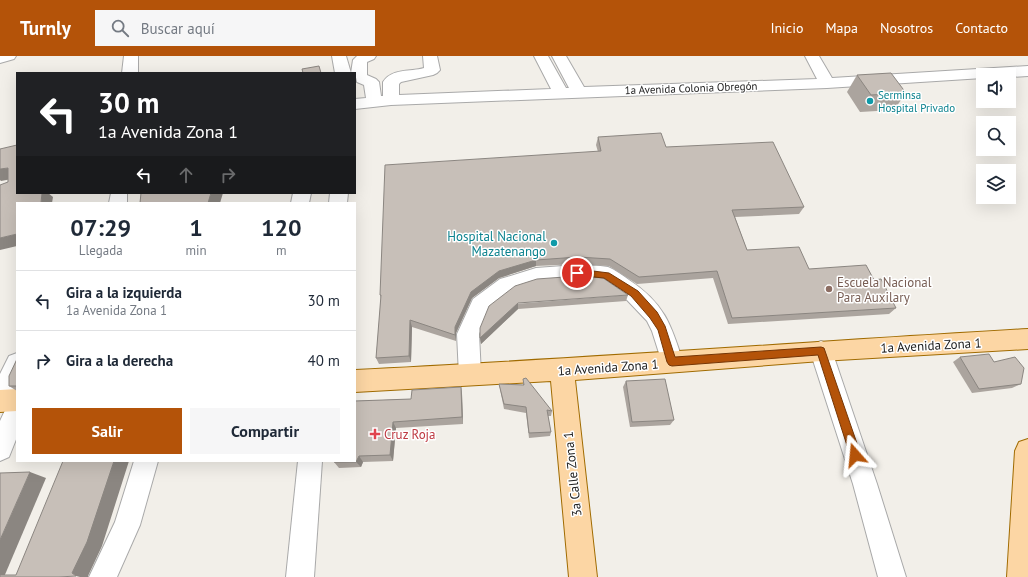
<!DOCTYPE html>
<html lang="es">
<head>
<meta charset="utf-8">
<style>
  :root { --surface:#fff; --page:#f6f6f7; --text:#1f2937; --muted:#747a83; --line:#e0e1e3; --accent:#b45309 }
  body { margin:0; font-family:"PT Sans",sans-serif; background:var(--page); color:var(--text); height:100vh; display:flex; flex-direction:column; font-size:15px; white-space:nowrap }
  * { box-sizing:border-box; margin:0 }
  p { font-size:13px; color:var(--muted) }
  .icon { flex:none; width:22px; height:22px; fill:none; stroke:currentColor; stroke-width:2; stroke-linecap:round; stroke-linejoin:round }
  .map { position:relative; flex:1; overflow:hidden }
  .details { position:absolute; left:16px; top:146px; width:340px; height:260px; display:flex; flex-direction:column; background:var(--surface); border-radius:0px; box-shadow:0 4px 16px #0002 }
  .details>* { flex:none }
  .guide { position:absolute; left:16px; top:16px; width:340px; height:122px; border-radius:0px; box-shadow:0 4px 16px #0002; background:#202124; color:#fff; overflow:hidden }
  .controls { position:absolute; left:976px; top:12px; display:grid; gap:8px }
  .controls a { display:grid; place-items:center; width:40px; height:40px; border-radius:0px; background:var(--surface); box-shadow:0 4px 16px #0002; font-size:20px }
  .pin { position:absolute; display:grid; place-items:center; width:34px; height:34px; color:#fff; margin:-17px; border:2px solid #fff; border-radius:50%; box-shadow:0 1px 4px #0007 }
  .me { position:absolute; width:44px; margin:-22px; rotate:342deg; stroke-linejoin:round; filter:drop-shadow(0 0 3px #0008) }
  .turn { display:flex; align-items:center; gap:14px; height:84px; padding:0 16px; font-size:18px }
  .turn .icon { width:52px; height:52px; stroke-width:2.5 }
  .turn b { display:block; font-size:28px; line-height:34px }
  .lanes { display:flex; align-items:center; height:38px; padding:0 16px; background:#0003; justify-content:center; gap:20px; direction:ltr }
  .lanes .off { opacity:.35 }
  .eta { display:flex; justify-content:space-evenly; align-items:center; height:68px; text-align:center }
  .eta b { font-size:24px; font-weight:700; line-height:28px }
  .primary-button { display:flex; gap:8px; margin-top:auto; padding:8px 16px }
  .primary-button a { flex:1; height:46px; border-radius:0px; background:var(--accent); color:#fff; font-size:16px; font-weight:700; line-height:46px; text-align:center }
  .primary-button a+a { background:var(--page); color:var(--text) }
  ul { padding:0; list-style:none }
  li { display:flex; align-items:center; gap:12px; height:60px; padding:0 16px; border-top:1px solid var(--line) }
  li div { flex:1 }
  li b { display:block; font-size:15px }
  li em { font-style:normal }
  header { display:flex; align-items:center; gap:24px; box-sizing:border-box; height:56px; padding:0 20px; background:var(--accent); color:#fff }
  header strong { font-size:19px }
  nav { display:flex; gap:22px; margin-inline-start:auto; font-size:14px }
  .search { width:280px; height:36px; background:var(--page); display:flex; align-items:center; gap:10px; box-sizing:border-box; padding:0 14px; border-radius:0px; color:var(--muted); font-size:15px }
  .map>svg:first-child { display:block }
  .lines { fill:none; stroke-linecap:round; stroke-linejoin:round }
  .minor-casing { stroke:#a9a9a9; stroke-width:2 }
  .major-casing { stroke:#a06b00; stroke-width:2 }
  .minor { fill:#fff; fill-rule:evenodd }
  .major { fill:#fcd6a4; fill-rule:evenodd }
  .wall { fill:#aba49e }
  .shaded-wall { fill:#8b8681 }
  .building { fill:#c7bfb8; stroke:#8b8681 }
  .route { fill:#b45309; stroke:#753606 }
  .culture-dot { fill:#0f9aa8; stroke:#fff; stroke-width:1.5 }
  .education-dot { fill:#8d6e63; stroke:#fff; stroke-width:1.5 }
  .health-dot { fill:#e0444e; stroke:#fff; stroke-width:1.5 }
  .labels { text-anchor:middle; stroke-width:3; stroke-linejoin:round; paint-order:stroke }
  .far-street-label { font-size:11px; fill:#222; stroke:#fff }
  .far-culture-label { font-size:11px; fill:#0d838f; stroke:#fff; text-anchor:start }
  .culture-label { font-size:13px; fill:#0d838f; stroke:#fff; text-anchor:end }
  .education-label { font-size:13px; fill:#785e54; stroke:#fff; text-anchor:start }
  .street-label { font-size:13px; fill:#222; stroke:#fff }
  .health-label { font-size:13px; fill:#be3a42; stroke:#fff; text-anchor:start }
</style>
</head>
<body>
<header>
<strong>Turnly</strong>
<div class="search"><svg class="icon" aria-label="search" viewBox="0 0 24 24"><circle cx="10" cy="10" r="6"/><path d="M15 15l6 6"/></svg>Buscar aquí</div>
<nav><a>Inicio</a><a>Mapa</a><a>Nosotros</a><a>Contacto</a></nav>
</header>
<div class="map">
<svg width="1028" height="521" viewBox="0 0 1028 521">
  <rect width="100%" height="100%" fill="#f2efe9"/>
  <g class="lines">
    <defs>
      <g id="minor">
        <polygon points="0,0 16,0 14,3 0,7"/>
        <polygon points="124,0 138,0 138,17 122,17"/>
        <polygon points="332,0 346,0 351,17 335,17"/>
        <path d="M357,0h19l-2,3 -7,3v13l9,4 3,3 2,14h2v-14c9,-14 27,-10 41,-14l-1,-12h14l3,14 -3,3 -4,2 -32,7 -2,2v11l152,-6 -17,-33h14l18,32h3l-17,-32h14l18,31 233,-8 -12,-23h14l13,22 196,-12v10l-19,1v-2h-26v3l-156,10 -436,17 -36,4v-10l11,-1 -2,-13 -7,-3 -2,-9h-4l2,-13z"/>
        <polygon points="111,137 127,137 127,147 109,147"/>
        <polygon points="293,137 311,137 309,147 291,147"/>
        <polygon points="330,137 348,137 347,147 329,147"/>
        <path d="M577,209c10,1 21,0 31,2 7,3 14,8 21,13 35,23 42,44 54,82l-3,7 -8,3 -8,-3 -12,-38 -5,-10 -20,-21 -25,-17 -25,-2 -41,3 -22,7 -26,20 -9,23 2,41 -3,7 -8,3 -8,-3 -3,-7 -2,-41 16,-35 27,-20 7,-2 29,-9z"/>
        <polygon points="821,285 829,288 832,295 877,428 906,521 878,521 853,428 810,295 813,288"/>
        <polygon points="17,297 17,331 10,345 17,342 17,381 9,401 0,405 0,365 7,350 0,353 0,318 9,300"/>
        <polygon points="134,405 158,405 140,469 117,521 89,521 115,466"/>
        <polygon points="298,405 322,405 314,521 286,521"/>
      </g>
      <g id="major">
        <path d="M1028,273v20l-207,12 -246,19 22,197h-28l-18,-196 -196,11v-22c224,-11 449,-28 673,-41z"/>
        <polygon points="17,333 17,355 0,356 0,334"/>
        <polygon points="1028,383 1028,521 1007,521 1015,395 1019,386"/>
      </g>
    </defs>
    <!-- minor casing -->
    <use href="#minor" class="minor-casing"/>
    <!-- major casing -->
    <use href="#major" class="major-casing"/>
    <!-- minor -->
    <use href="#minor" class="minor"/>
    <!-- major -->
    <use href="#major" class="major"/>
  </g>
  <!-- wall -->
  <g class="wall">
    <polygon points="857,19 906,37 894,54 860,56 847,36"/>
    <polygon points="598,81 666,91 804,151 799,158 735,161 747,194 809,213 874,224 896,252 889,258 728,268 713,222 637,228 609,210 577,208 536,210 499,222 472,242 456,277 456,285 412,271 411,306 379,308 376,302 381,243 380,239 598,96 596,89"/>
    <polygon points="628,239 626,245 518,253 481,288 480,282 489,250"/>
    <polygon points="960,301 994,306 1021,328 1012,332 972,337 953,306"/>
    <polygon points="17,303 17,335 9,330"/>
    <polygon points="523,323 552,355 551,360 548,360 551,376 550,380 529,382 526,357 504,353 499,328 523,329"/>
    <polygon points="626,325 674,364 670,369 630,371 623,331"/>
    <polygon points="461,331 462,338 463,368 396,372 393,405 363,406 361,411 339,412 334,406 355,345 411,343"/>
  </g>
  <!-- shaded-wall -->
  <g class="shaded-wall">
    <polygon points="8,112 17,122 1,125 0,124 0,113"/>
    <polygon points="42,137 48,137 53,141 52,147 41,147"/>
    <polygon points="211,137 223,137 220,147 208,147"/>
    <polygon points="17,178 17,190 0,194 0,182"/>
    <polygon points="536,204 536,210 499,222 472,242 456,277 456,285 455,279 455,271 471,236 499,215"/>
    <polygon points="518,247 518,253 481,288 480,282"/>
    <polygon points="410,264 412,271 411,306 409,300"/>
    <polygon points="461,331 462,338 463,368 462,361"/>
    <polygon points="393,366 396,372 393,405 390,399"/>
    <polygon points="359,400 363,406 361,411 356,406"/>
    <polygon points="114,405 129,405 102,490 88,520 88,521 80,521 76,520 72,517"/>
    <polygon points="30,416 46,422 4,521 0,521 0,484"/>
  </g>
  <!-- building -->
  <g class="building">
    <polygon points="319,10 321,17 303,17 302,13"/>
    <polygon points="891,17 906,37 871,39 857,19"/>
    <polygon points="661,77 666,91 773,86 804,151 732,154 747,194 799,191 809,213 866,209 874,224 881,223 896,252 732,262 717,215 639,221 610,203 578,201 536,204 499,215 471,236 455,271 455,279 410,264 409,300 376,302 381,239 380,239 385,109 601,95 598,81"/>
    <polygon points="17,89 17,137 42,137 41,147 17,147 17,178 0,182 0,129 8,126 8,112 0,113 0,93"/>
    <polygon points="141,137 211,137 208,147 140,147"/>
    <polygon points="578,220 603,222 628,239 518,247 480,282 480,272 489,250 515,230 537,223"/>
    <polygon points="989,298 994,306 1015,301 1024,312 1021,328 979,333 960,301"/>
    <polygon points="17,303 17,330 9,330 9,320"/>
    <polygon points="526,322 552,355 547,354 551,376 529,377 526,351 504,348 499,328 524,329 523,323"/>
    <polygon points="665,323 674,364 632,366 626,325"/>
    <polygon points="461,331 462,361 393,366 390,399 359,400 356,406 334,406 334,405 355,405 355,345 411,343 412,334"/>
    <polygon points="63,405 114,405 87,486 72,517 76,520 59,521 0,521 0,519 16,519"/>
    <polygon points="30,416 0,484 0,417"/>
  </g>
  <!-- route -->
  <polygon class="route" points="577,213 609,217 638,235 657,256 665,270 675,301 821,291 824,292 861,399 859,402 855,404 852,402 850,399 818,299 672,310 669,309 667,306 658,274 650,262 631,240 604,222 574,219 573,217"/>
  <!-- markers -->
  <g class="culture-dot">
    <circle cx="870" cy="45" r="4"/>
    <circle cx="554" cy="187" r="4"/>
  </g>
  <circle class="education-dot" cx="829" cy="233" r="4"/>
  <path class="health-dot" d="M373 372h4v4h4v4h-4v4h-4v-4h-4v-4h4z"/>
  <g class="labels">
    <!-- far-street labels -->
    <g class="far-street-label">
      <text transform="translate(691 32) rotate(-2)" y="4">1a Avenida Colonia Obregón</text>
    </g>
    <!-- far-culture labels -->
    <g class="far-culture-label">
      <text x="878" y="43">Serminsa<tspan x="878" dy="13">Hospital Privado</tspan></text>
    </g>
    <!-- culture labels -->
    <g class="culture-label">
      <text x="546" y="185">Hospital Nacional<tspan x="546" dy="15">Mazatenango</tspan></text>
    </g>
    <!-- education labels -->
    <g class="education-label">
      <text x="837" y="231">Escuela Nacional<tspan x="837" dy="15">Para Auxilary</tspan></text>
    </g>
    <!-- street labels -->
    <g class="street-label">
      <text transform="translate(931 289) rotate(-3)" y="5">1a Avenida Zona 1</text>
      <text transform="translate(608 311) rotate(-4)" y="5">1a Avenida Zona 1</text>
      <text transform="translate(572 418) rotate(-96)" y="5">3a Calle Zona 1</text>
    </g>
    <!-- health labels -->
    <g class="health-label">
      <text x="384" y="383">Cruz Roja</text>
    </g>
  </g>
</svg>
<div class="controls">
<a><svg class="icon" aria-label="sound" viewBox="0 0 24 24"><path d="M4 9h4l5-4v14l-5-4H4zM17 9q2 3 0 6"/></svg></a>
<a><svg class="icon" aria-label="search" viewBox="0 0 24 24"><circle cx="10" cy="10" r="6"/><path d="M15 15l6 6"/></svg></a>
<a><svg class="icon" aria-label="layers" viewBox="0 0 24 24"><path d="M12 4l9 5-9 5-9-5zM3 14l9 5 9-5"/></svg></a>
</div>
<div class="pin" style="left:577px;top:217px;background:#d93025"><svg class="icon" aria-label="arrive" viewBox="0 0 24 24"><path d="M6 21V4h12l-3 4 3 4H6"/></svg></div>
<svg class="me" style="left:855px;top:399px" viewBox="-20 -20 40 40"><path d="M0-17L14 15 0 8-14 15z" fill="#b45309" stroke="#fff" stroke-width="4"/></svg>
<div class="guide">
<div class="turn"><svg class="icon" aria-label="left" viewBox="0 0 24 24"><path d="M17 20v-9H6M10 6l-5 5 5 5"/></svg><div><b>30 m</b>1a Avenida Zona 1</div></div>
<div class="lanes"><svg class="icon" aria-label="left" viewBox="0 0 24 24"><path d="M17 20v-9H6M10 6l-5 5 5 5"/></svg><svg class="icon off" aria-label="ahead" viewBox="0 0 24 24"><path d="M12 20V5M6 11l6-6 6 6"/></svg><svg class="icon off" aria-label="right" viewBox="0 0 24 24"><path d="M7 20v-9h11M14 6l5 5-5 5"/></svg></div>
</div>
<section class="details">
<div class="eta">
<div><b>07:29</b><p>Llegada</p></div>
<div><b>1</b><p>min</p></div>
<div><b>120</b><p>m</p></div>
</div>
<ul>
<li><svg class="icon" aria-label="left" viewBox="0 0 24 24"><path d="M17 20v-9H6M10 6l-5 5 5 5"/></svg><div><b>Gira a la izquierda</b><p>1a Avenida Zona 1</p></div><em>30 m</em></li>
<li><svg class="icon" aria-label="right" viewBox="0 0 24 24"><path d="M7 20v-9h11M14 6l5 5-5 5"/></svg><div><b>Gira a la derecha</b></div><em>40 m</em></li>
</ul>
<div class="primary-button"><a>Salir</a><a>Compartir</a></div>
</section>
</div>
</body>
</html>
